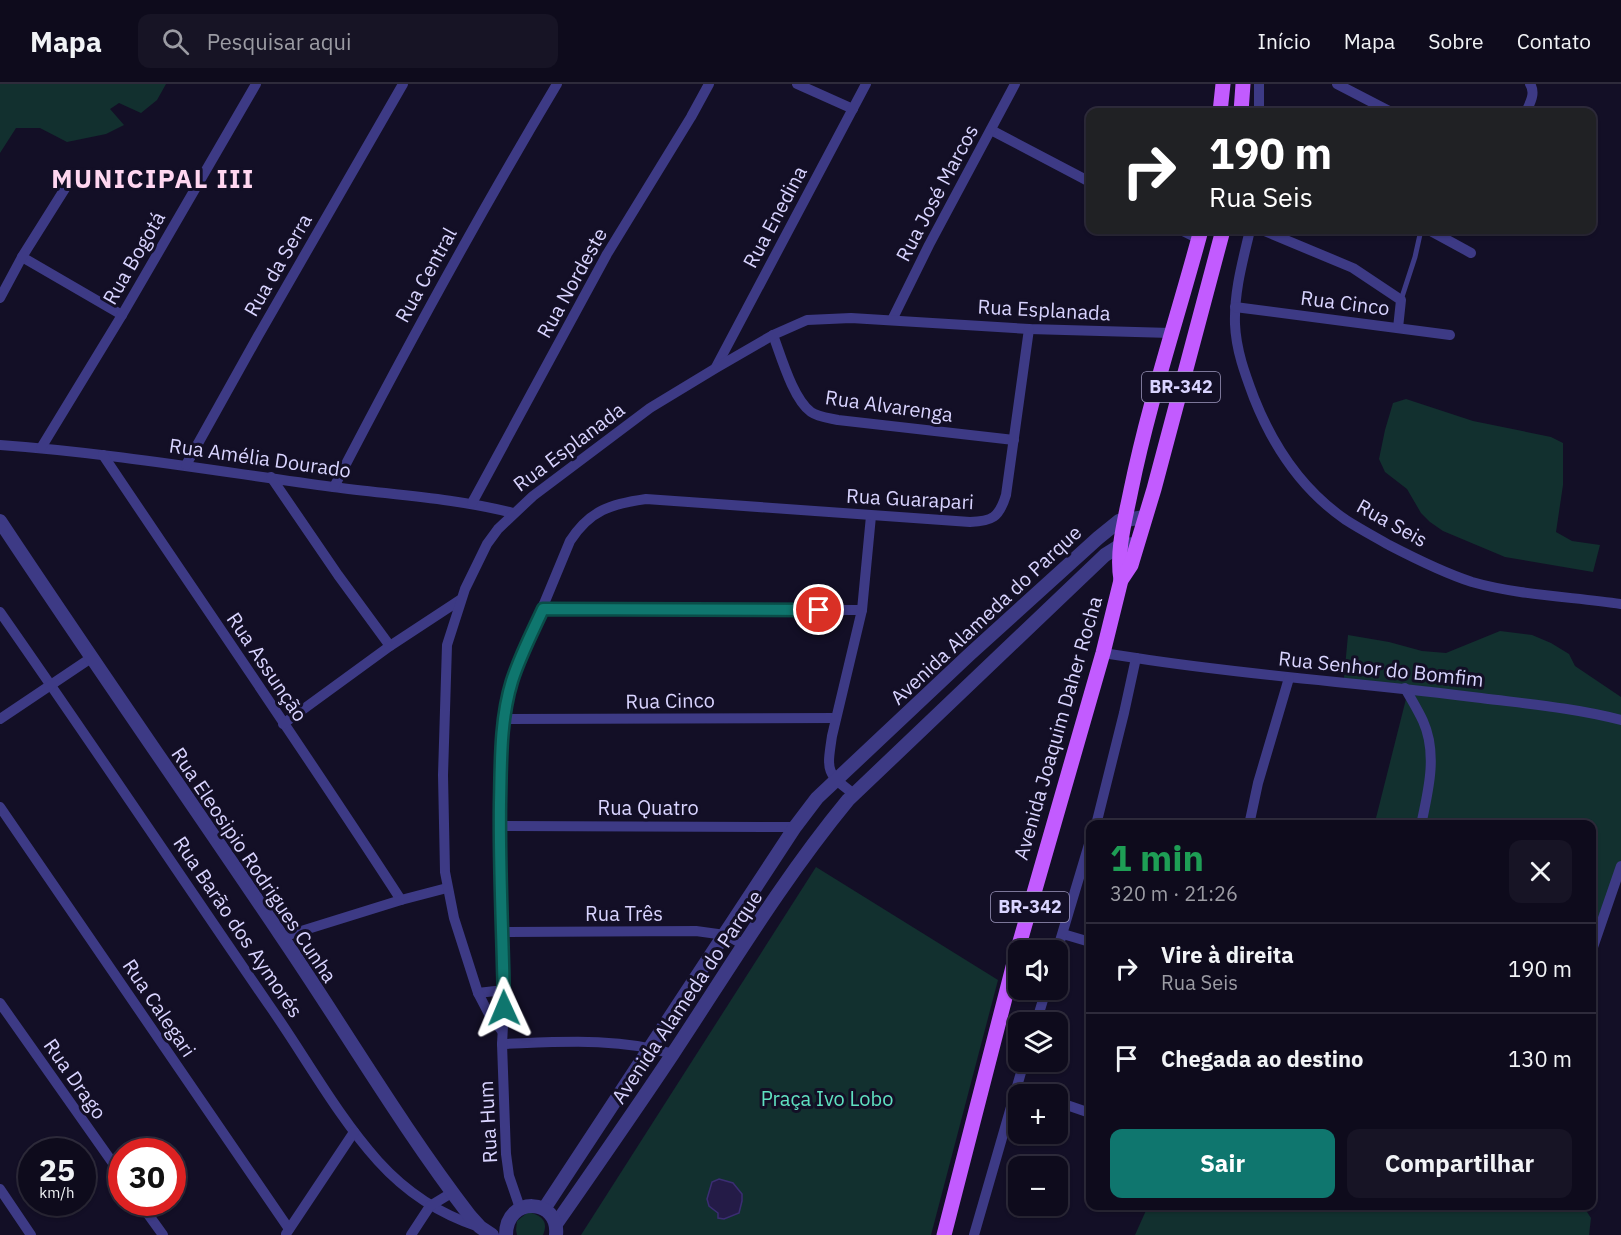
<!DOCTYPE html>
<html lang="pt">
<head>
<meta charset="utf-8">
<style>
  :root { --surface:#0e0b1c; --page:#171425; --text:#f1f3f6; --muted:#9b9ba3; --line:#2e2b3b; --accent:#0f766e }
  body { margin:0; font-family:"IBM Plex Sans",sans-serif; background:var(--page); color:var(--text); height:100vh; display:flex; flex-direction:column; font-size:22px; white-space:nowrap }
  * { box-sizing:border-box; margin:0 }
  p { font-size:20px; color:var(--muted) }
  .icon { flex:none; width:33px; height:33px; fill:none; stroke:currentColor; stroke-width:2; stroke-linecap:round; stroke-linejoin:round }
  .map { position:relative; flex:1; overflow:hidden }
  .drawer { position:absolute; left:1086px; top:736px; width:510px; height:390px; display:flex; flex-direction:column; background:var(--surface); border-radius:12px; box-shadow:0 2px 4px #0004,0 0 0 2px var(--line) }
  .drawer>* { flex:none }
  .top-card { position:absolute; left:1086px; top:24px; width:510px; height:126px; border-radius:12px; box-shadow:0 2px 4px #0004,0 0 0 2px var(--line); background:#202124; color:#fff; overflow:hidden }
  .buttons { position:absolute; left:1008px; top:856px; display:grid; gap:12px }
  .buttons a { display:grid; place-items:center; width:60px; height:60px; border-radius:12px; background:var(--surface); box-shadow:0 2px 4px #0004,0 0 0 2px var(--line); font-size:30px }
  .speed { position:absolute; left:18px; top:1054px; display:flex; gap:12px; font-size:30px; font-weight:700; text-align:center }
  .speed>* { display:grid; place-content:center; width:78px; height:78px; border-radius:50%; background:var(--surface); box-shadow:0 2px 4px #0004,0 0 0 2px var(--line); line-height:1 }
  .speed small { font-size:15px; font-weight:400 }
  .speed .limit { border:9px solid #d22; background:#fff; color:#111 }
  .pin { position:absolute; display:grid; place-items:center; width:51px; height:51px; color:#fff; margin:-26px; border:3px solid #fff; border-radius:50%; box-shadow:0 2px 6px #0007 }
  .me { position:absolute; width:66px; margin:-33px; rotate:359deg; stroke-linejoin:round; filter:drop-shadow(0 0 4px #0008) }
  .turn { display:flex; align-items:center; gap:21px; height:126px; padding:0 24px; font-size:27px }
  .turn .icon { width:78px; height:78px; stroke-width:2.5 }
  .turn b { display:block; font-size:42px; line-height:51px }
  .round { display:grid; place-items:center; flex:none; width:63px; height:63px; border-radius:12px; background:var(--page) }
  .head { display:flex; align-items:center; justify-content:space-between; height:102px; padding:0 24px }
  h1 { font-size:36px; font-weight:700; line-height:45px; color:#1e9e55 }
  .primary-button { display:flex; gap:12px; margin-top:auto; padding:12px 24px }
  .primary-button a { flex:1; height:69px; border-radius:12px; background:var(--accent); color:#fff; font-size:24px; font-weight:700; line-height:69px; text-align:center }
  .primary-button a+a { background:var(--page); color:var(--text) }
  ul { padding:0; list-style:none }
  li { display:flex; align-items:center; gap:18px; height:90px; padding:0 24px; border-top:2px solid var(--line) }
  li div { flex:1 }
  li b { display:block; font-size:22px }
  li em { font-style:normal }
  header { display:flex; align-items:center; gap:36px; box-sizing:border-box; height:84px; padding:0 30px; background:var(--surface); border-bottom:2px solid var(--line) }
  header strong { font-size:28px }
  nav { display:flex; gap:33px; margin-inline-start:auto; font-size:21px }
  .search { width:420px; height:54px; background:var(--page); display:flex; align-items:center; gap:15px; box-sizing:border-box; padding:0 21px; border-radius:12px; color:var(--muted); font-size:22px }
  .map>svg:first-child { display:block }
  .green { fill:#12302f }
  .building { fill:#241b47; stroke:#3b2d73; stroke-width:1.5 }
  .lines { fill:none; stroke-linecap:round; stroke-linejoin:round }
  .service { stroke:#3d3a85; stroke-width:5 }
  .minor { stroke:#3d3a85; stroke-width:10 }
  .tertiary { stroke:#3d3a85; stroke-width:14 }
  .primary { stroke:#c25bff; stroke-width:15 }
  .route-casing { stroke:#0a4d48; stroke-width:15 }
  .route { stroke:#0f766e; stroke-width:10 }
  .labels { text-anchor:middle; stroke-width:6; stroke-linejoin:round; paint-order:stroke }
  .shield { fill:#130f26; stroke:#9e99be; stroke-width:1.5 }
  .shield-label { font-size:18px; font-weight:bold; fill:#d9d4ff }
  .street-label { font-size:20px; fill:#d9d4ff; stroke:#130f26 }
  .park-label { font-size:20px; fill:#5fe0c0; stroke:#130f26 }
  .district-label { font-size:26px; font-weight:bold; letter-spacing:1.5px; fill:#ffd6f0; stroke:#130f26 }
</style>
</head>
<body>
<header>
<strong>Mapa</strong>
<div class="search"><svg class="icon" aria-label="search" viewBox="0 0 24 24"><circle cx="10" cy="10" r="6"/><path d="M15 15l6 6"/></svg>Pesquisar aqui</div>
<nav><a>Início</a><a>Mapa</a><a>Sobre</a><a>Contato</a></nav>
</header>
<div class="map">
<svg width="1621" height="1151" viewBox="0 0 1621 1151">
  <rect width="100%" height="100%" fill="#130f26"/>
  <!-- green -->
  <g class="green">
    <polygon points="0,0 166,0 157,16 141,29 119,19 110,25 124,41 106,50 67,58 40,44 16,44 0,69"/>
    <polygon points="1406,315 1473,337 1551,353 1563,359 1563,401 1556,448 1572,457 1600,461 1593,488 1505,473 1443,447 1430,438 1421,429 1407,405 1385,388 1379,375 1385,346 1393,319"/>
    <polygon points="1500,547 1532,551 1551,559 1569,570 1575,582 1621,613 1621,788 1592,871 1592,741 1402,741 1376,734 1409,603 1344,594 1348,551 1389,558 1422,567 1446,569"/>
    <polygon points="816,783 998,896 931,1151 581,1151"/>
    <polygon points="1148,1122 1583,1122 1591,1134 1589,1151 1135,1151"/>
    <path d="M528,1128c13,3 21,9 15,23h-26l-1,-5 1,-9z"/>
  </g>
  <!-- building -->
  <polygon class="building" points="719,1095 733,1099 742,1110 742,1117 739,1129 724,1135 718,1134 718,1129 709,1122 707,1115 712,1098"/>
  <g class="lines">
    <!-- service -->
    <polyline class="service" points="1401,216 1415,173 1421,146"/>
    <!-- minor -->
    <g class="minor">
      <polyline points="797,0 853,25"/>
      <polyline points="1337,0 1391,28"/>
      <polyline points="1259,28 1259,0"/>
      <path d="M1526,28c4,-9 10,-19 4,-28"/>
      <polyline points="991,46 1090,98"/>
      <polyline points="1181,146 1199,155"/>
      <path d="M1250,146c-7,30 -16,61 -15,94 1,26 10,50 19,74 19,48 48,92 92,122 14,9 29,17 43,25 27,14 55,28 83,37 45,13 102,15 149,22"/>
      <polyline points="1262,146 1353,184 1401,216 1398,244"/>
      <polyline points="1429,146 1471,169"/>
      <polyline points="22,173 122,231"/>
      <polyline points="0,214 22,173 71,95"/>
      <polyline points="1235,223 1450,251"/>
      <polyline points="892,236 929,161 1015,0"/>
      <path d="M773,251c8,21 20,64 38,77 7,5 18,6 27,8l176,20"/>
      <polyline points="716,283 866,0"/>
      <path d="M0,361c112,8 222,27 333,42 61,8 121,11 180,26"/>
      <polyline points="41,364 122,231 256,0"/>
      <path d="M103,371c99,148 201,295 298,445"/>
      <polyline points="186,381 258,252 403,0"/>
      <polyline points="271,393 338,491 390,562"/>
      <path d="M334,403c71,-137 144,-271 223,-403"/>
      <polyline points="472,419 607,170 691,33 709,0"/>
      <polyline points="543,525 862,526"/>
      <path d="M0,528c91,130 179,262 269,393 36,51 67,109 109,156 28,31 61,53 101,66"/>
      <path d="M1136,574c114,18 230,25 345,40 47,6 94,10 140,22"/>
      <path d="M1405,604c6,11 13,22 18,33 15,33 5,71 -2,104"/>
      <polyline points="0,635 91,574"/>
      <polyline points="504,635 836,634"/>
      <polyline points="283,640 390,562 460,516"/>
      <path d="M854,710c-29,-21 -27,-24 -22,-58l30,-126 9,-94"/>
      <polyline points="0,723 289,1145"/>
      <polyline points="1096,741 1124,629 1136,574 1103,569"/>
      <polyline points="1249,741 1258,699 1289,594"/>
      <polyline points="500,742 795,743"/>
      <polyline points="504,848 696,847 725,851 743,860"/>
      <polyline points="1063,850 1090,858"/>
      <polyline points="282,853 401,816 447,804"/>
      <polyline points="1592,866 1621,782"/>
      <polyline points="1057,867 1090,757"/>
      <polyline points="478,909 504,906"/>
      <polyline points="0,919 122,1092"/>
      <polyline points="1036,939 1046,906"/>
      <polyline points="502,947 490,932 478,909 454,834 445,788 443,691 447,561 465,505 487,460 498,445 533,412 650,324 716,284 773,251 807,236 851,234 1029,245 1171,249"/>
      <path d="M502,960c56,-2 117,-7 171,10"/>
      <polyline points="1015,1005 1035,1011"/>
      <polyline points="1058,1018 1090,1029"/>
      <polyline points="0,1105 31,1151"/>
      <polyline points="140,1119 163,1151"/>
      <path d="M520,1124l-11,-32 -3,-22 -4,-110 2,-36v-76l-4,-54 2,-135 2,-24 8,-38 58,-140c20,-31 41,-37 76,-42l324,23c22,-1 29,-4 36,-27l23,-166"/>
      <polyline points="286,1150 354,1048"/>
      <polyline points="411,1151 430,1122 453,1108"/>
      <polyline points="974,1151 1024,978"/>
    </g>
    <!-- tertiary -->
    <g class="tertiary">
      <path d="M0,437c92,139 187,275 280,413 64,94 121,192 190,282l10,11 12,8"/>
      <polyline points="544,1125 795,743 817,714 970,570 1098,454 1119,437 1145,433"/>
      <path d="M556,1140c39,-56 78,-112 116,-169 57,-86 110,-175 176,-255l257,-245 16,-10 15,-1"/>
      <path d="M506,1151c0,-40 54,-37 50,0"/>
    </g>
    <!-- primary -->
    <g class="primary">
      <polyline points="1220,28 1223,0"/>
      <polyline points="1241,28 1243,0"/>
      <path d="M1121,496c-5,-29 4,-60 10,-90 18,-88 47,-174 70,-260"/>
      <polyline points="944,1151 1015,875 1103,569 1121,496 1131,481 1154,405 1223,146"/>
    </g>
  </g>
  <g class="lines">
    <defs>
      <path id="route" d="M504,924c-1,-68 -5,-137 -4,-205 1,-41 0,-83 12,-122 8,-25 20,-48 31,-72l276,1"/>
    </defs>
    <!-- route casing -->
    <use href="#route" class="route-casing"/>
    <!-- route -->
    <use href="#route" class="route"/>
  </g>
  <g class="labels">
    <!-- shield labels -->
    <g class="shield">
      <rect x="1142" y="288" width="78" height="30" rx="4.5"/>
      <rect x="991" y="808" width="78" height="30" rx="4.5"/>
    </g>
    <g class="shield-label">
      <text x="1181" y="309">BR-342</text>
      <text x="1030" y="829">BR-342</text>
    </g>
    <!-- street labels -->
    <g class="street-label">
      <text transform="translate(937 109) rotate(-62)" y="7">Rua José Marcos</text>
      <text transform="translate(775 133) rotate(-62)" y="7">Rua Enedina</text>
      <text transform="translate(134 174) rotate(-60)" y="7">Rua Bogotá</text>
      <text transform="translate(278 181) rotate(-60)" y="7">Rua da Serra</text>
      <text transform="translate(426 191) rotate(-61)" y="7">Rua Central</text>
      <text transform="translate(572 199) rotate(-61)" y="7">Rua Nordeste</text>
      <text transform="translate(1345 219) rotate(7)" y="7">Rua Cinco</text>
      <text transform="translate(1044 226) rotate(3)" y="7">Rua Esplanada</text>
      <text transform="translate(889 322) rotate(8)" y="7">Rua Alvarenga</text>
      <text transform="translate(569 363) rotate(-37)" y="7">Rua Esplanada</text>
      <text transform="translate(260 374) rotate(8)" y="7">Rua Amélia Dourado</text>
      <text transform="translate(910 415) rotate(3)" y="7">Rua Guarapari</text>
      <text transform="translate(1392 439) rotate(29)" y="7">Rua Seis</text>
      <text transform="translate(986 531) rotate(-43)" y="7">Avenida Alameda do Parque</text>
      <text transform="translate(267 583) rotate(56)" y="7">Rua Assunção</text>
      <text transform="translate(1381 585) rotate(6)" y="7">Rua Senhor do Bomfim</text>
      <text transform="translate(670 617) rotate(-1)" y="7">Rua Cinco</text>
      <text transform="translate(1058 644) rotate(-74)" y="7">Avenida Joaquim Daher Rocha</text>
      <text x="648" y="731">Rua Quatro</text>
      <text transform="translate(254 781) rotate(56)" y="7">Rua Eleosipio Rodrigues Cunha</text>
      <text x="624" y="837">Rua Três</text>
      <text transform="translate(238 843) rotate(56)" y="7">Rua Barão dos Aymorés</text>
      <text transform="translate(687 913) rotate(-56)" y="7">Avenida Alameda do Parque</text>
      <text transform="translate(159 924) rotate(56)" y="7">Rua Calegari</text>
      <text transform="translate(75 995) rotate(55)" y="7">Rua Drago</text>
      <text transform="translate(488 1038) rotate(-93)" y="7">Rua Hum</text>
    </g>
    <!-- park labels -->
    <g class="park-label">
      <text x="827" y="1022">Praça Ivo Lobo</text>
    </g>
    <!-- district labels -->
    <g class="district-label">
      <text x="153" y="104">MUNICIPAL III</text>
    </g>
  </g>
</svg>
<div class="buttons">
<a><svg class="icon" aria-label="sound" viewBox="0 0 24 24"><path d="M4 9h4l5-4v14l-5-4H4zM17 9q2 3 0 6"/></svg></a>
<a><svg class="icon" aria-label="layers" viewBox="0 0 24 24"><path d="M12 4l9 5-9 5-9-5zM3 14l9 5 9-5"/></svg></a>
<a>+</a>
<a>−</a>
</div>
<div class="speed"><div>25<small>km/h</small></div><div class="limit">30</div></div>
<div class="pin" style="left:819px;top:526px;background:#d93025"><svg class="icon" aria-label="arrive" viewBox="0 0 24 24"><path d="M6 21V4h12l-3 4 3 4H6"/></svg></div>
<svg class="me" style="left:504px;top:924px" viewBox="-20 -20 40 40"><path d="M0-17L14 15 0 8-14 15z" fill="#0f766e" stroke="#fff" stroke-width="4"/></svg>
<div class="top-card">
<div class="turn"><svg class="icon" aria-label="right" viewBox="0 0 24 24"><path d="M7 20v-9h11M14 6l5 5-5 5"/></svg><div><b>190 m</b>Rua Seis</div></div>
</div>
<section class="drawer">
<div class="head"><div><h1>1 min</h1><p>320 m · 21:26</p></div><a class="round"><svg class="icon" aria-label="close" viewBox="0 0 24 24"><path d="M6 6l12 12M18 6L6 18"/></svg></a></div>
<ul>
<li><svg class="icon" aria-label="right" viewBox="0 0 24 24"><path d="M7 20v-9h11M14 6l5 5-5 5"/></svg><div><b>Vire à direita</b><p>Rua Seis</p></div><em>190 m</em></li>
<li><svg class="icon" aria-label="arrive" viewBox="0 0 24 24"><path d="M6 21V4h12l-3 4 3 4H6"/></svg><div><b>Chegada ao destino</b></div><em>130 m</em></li>
</ul>
<div class="primary-button"><a>Sair</a><a>Compartilhar</a></div>
</section>
</div>
</body>
</html>
